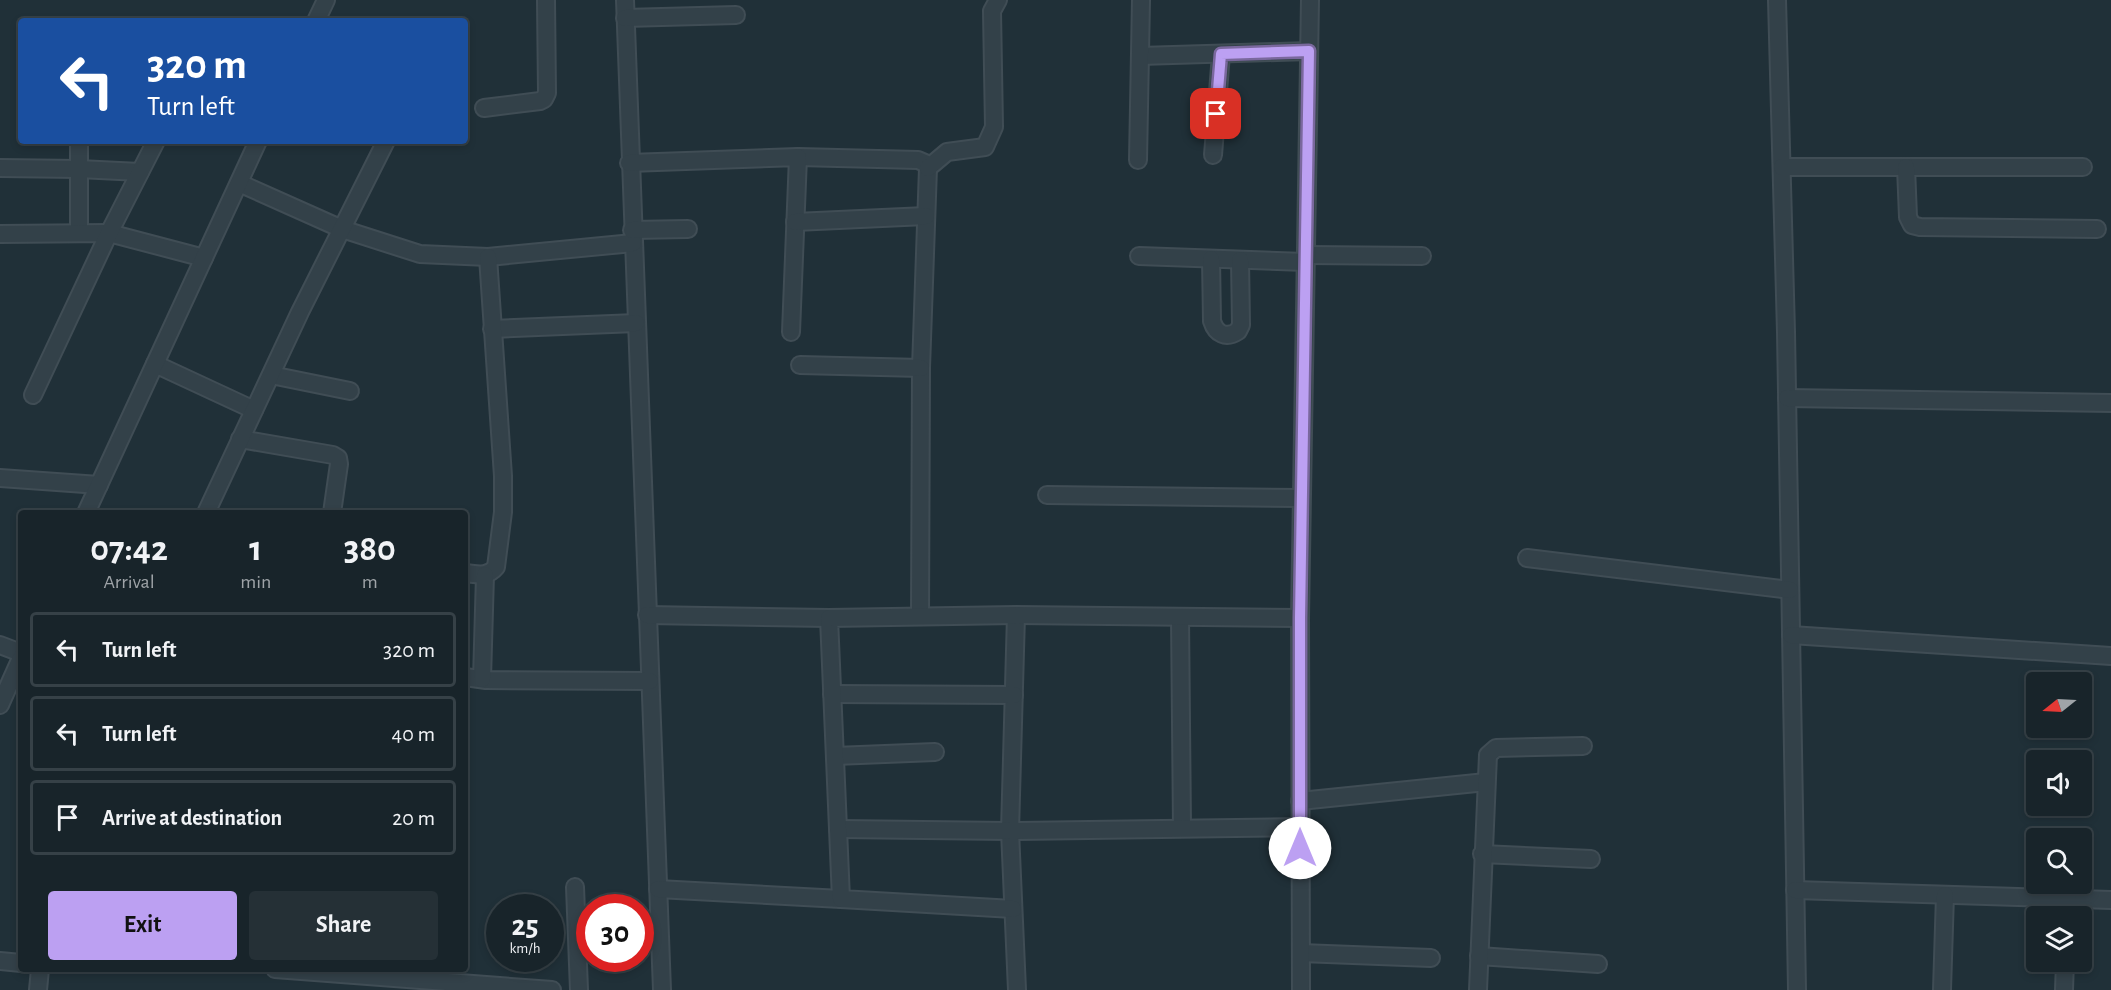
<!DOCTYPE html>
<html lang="en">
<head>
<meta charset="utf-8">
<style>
  :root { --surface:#18242a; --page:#253036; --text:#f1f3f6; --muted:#9fa4a8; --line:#364147; --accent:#bca0f2 }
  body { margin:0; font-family:"Alegreya Sans",sans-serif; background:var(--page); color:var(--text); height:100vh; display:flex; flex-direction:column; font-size:22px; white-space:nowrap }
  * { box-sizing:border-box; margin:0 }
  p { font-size:20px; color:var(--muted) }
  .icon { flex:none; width:33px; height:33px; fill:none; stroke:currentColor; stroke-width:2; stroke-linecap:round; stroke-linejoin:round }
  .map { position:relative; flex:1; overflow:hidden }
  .sheet { position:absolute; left:18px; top:510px; width:450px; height:462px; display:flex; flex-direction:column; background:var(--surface); border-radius:6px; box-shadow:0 3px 9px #0003,0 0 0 2px var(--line) }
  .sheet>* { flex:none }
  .guide { position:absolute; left:18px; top:18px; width:450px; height:126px; border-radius:6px; box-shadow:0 3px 9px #0003,0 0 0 2px var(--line); background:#1a4fa0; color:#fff; overflow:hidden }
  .needle { width:39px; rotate:252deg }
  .tools { position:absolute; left:2026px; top:672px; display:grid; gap:12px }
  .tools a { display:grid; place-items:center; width:66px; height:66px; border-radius:6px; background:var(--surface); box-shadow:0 3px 9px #0003,0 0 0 2px var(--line); font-size:30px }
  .speed { position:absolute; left:486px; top:894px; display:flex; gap:12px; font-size:30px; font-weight:700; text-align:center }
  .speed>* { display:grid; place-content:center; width:78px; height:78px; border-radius:50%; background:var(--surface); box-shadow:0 3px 9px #0003,0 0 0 2px var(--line); line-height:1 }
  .speed small { font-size:15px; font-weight:400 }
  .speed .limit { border:9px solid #d22; background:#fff; color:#111 }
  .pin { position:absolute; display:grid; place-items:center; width:51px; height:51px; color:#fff; margin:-26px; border-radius:12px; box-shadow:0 3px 9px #0006 }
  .me { position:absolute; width:66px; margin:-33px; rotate:0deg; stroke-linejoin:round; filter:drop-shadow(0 0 4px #0008) }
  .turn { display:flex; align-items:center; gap:21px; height:126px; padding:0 30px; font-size:27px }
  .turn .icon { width:78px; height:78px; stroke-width:2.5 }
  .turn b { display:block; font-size:42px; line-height:51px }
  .eta { display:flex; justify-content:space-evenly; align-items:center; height:102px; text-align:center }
  .eta b { font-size:36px; font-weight:700; line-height:42px }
  .cta { display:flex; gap:12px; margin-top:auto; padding:12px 30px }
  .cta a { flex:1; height:69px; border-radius:6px; background:var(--accent); color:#111; font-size:24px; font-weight:700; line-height:69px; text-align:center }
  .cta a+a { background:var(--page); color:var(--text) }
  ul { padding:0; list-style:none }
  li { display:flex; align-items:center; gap:18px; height:75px; margin:0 12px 9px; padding:0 18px; border:3px solid var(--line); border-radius:6px }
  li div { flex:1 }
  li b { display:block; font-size:22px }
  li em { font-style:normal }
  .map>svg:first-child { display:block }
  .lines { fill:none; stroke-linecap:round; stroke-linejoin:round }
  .minor-casing { stroke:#404d55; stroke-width:20 }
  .minor { stroke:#334149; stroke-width:16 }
  .route-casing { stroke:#7a689d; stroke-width:15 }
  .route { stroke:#bca0f2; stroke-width:10 }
</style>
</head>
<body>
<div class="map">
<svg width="2111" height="990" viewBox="0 0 2111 990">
  <rect width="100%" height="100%" fill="#203038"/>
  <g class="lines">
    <defs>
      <g id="minor">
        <polyline points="625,0 662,990"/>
        <polyline points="1777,0 1786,332 1797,990"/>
        <polyline points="625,18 736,15"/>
        <polyline points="316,21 326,0"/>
        <polyline points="1140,56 1309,51"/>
        <polyline points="484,108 540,101 544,99 547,93 546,0"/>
        <polyline points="1213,155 1221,54"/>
        <polyline points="798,157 918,160 925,163 928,168 921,368 920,616"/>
        <polyline points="1138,160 1141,0"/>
        <polyline points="629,163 798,157 791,332"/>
        <polyline points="1782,167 2083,167"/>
        <polyline points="1906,167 1908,217 1912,225 1920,227 2097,229"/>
        <polyline points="0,168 79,169 140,172"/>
        <polyline points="928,168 947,152 985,147 994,127 992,11 998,0"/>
        <polyline points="239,183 342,229 420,254 488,257 633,243"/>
        <polyline points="795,222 926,216"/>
        <polyline points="632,230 688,229"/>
        <polyline points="79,233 79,141"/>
        <polyline points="0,234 109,233 204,258"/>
        <polyline points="1306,255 1422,256"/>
        <polyline points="1139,256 1305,262"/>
        <path d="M1211,259l1,62c4,13 14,18 26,10l3,-6 -1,-65"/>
        <polyline points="492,329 636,323"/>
        <polyline points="155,364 254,410"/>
        <polyline points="800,365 921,368"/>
        <polyline points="271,375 350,391"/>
        <polyline points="33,395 109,233 156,141"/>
        <polyline points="1787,398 2111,403"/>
        <polyline points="240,439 333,455 338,458 339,464 332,513"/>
        <polyline points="0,478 99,485"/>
        <polyline points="1047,495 1301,498"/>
        <polyline points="86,513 258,141"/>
        <polyline points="206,513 300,312 386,141"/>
        <polyline points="1527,558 1790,590"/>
        <path d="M465,573c12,1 22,5 31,-6l7,-55v-36l-15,-219"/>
        <polyline points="647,615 829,618"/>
        <polyline points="1016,615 1010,831 1017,990"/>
        <polyline points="1180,617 1182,828"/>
        <polyline points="1791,635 2111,656"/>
        <polyline points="0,645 21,653"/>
        <polyline points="465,677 486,680 650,681"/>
        <polyline points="482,679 485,575"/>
        <polyline points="832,694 1014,695"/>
        <polyline points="0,705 21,658"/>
        <polyline points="835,756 935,752"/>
        <polyline points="1300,801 1486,782"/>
        <polyline points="838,829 1010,831 1300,827"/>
        <polyline points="1482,854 1591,859"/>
        <polyline points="575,887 579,990"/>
        <polyline points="658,889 841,899"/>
        <polyline points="1795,890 2111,900"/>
        <polyline points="1013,909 841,899 829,618 1016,615 1300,618"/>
        <polyline points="2068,916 2068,898"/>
        <polyline points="1301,953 1431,958"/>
        <polyline points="1479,956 1598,964"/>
        <polyline points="0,961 21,963"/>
        <polyline points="275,969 552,990"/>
        <polyline points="38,990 40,969"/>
        <polyline points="1301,990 1300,618 1310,0"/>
        <polyline points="1478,990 1488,755 1496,748 1583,746"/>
        <polyline points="1942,990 1945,895"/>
        <polyline points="2064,990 2065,962"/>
      </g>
    </defs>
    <!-- minor casing -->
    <use href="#minor" class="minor-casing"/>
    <!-- minor -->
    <use href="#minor" class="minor"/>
  </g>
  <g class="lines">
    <defs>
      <polyline id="route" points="1216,114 1221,54 1309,51 1300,618 1300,848"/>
    </defs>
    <!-- route casing -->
    <use href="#route" class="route-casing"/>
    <!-- route -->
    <use href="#route" class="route"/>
  </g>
</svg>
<div class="tools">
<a><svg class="needle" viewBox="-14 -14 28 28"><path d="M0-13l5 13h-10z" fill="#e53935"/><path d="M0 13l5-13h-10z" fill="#9fa4a8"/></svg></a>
<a><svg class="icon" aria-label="sound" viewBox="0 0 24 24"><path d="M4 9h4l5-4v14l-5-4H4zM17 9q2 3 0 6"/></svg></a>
<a><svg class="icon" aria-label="search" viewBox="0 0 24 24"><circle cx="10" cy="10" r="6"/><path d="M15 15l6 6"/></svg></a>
<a><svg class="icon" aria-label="layers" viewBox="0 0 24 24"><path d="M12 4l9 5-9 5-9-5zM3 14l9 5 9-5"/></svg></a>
</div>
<div class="speed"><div>25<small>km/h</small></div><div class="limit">30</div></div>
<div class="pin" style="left:1216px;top:114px;background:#d93025"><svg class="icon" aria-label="arrive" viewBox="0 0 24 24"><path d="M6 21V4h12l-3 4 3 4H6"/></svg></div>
<svg class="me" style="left:1300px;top:848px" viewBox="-20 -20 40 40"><circle r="19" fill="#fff"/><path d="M0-13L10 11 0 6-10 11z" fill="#bca0f2"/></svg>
<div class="guide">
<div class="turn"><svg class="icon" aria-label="left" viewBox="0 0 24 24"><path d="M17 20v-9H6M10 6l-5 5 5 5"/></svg><div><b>320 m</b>Turn left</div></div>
</div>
<section class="sheet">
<div class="eta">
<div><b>07:42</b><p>Arrival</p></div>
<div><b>1</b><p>min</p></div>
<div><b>380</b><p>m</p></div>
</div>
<ul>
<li><svg class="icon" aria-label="left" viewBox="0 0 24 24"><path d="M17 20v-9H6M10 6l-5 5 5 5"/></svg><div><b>Turn left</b></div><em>320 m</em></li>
<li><svg class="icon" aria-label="left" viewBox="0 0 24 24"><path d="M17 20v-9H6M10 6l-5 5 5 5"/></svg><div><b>Turn left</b></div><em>40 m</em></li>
<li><svg class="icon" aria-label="arrive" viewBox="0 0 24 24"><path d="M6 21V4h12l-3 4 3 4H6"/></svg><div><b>Arrive at destination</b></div><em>20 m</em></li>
</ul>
<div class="cta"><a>Exit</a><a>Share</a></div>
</section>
</div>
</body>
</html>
